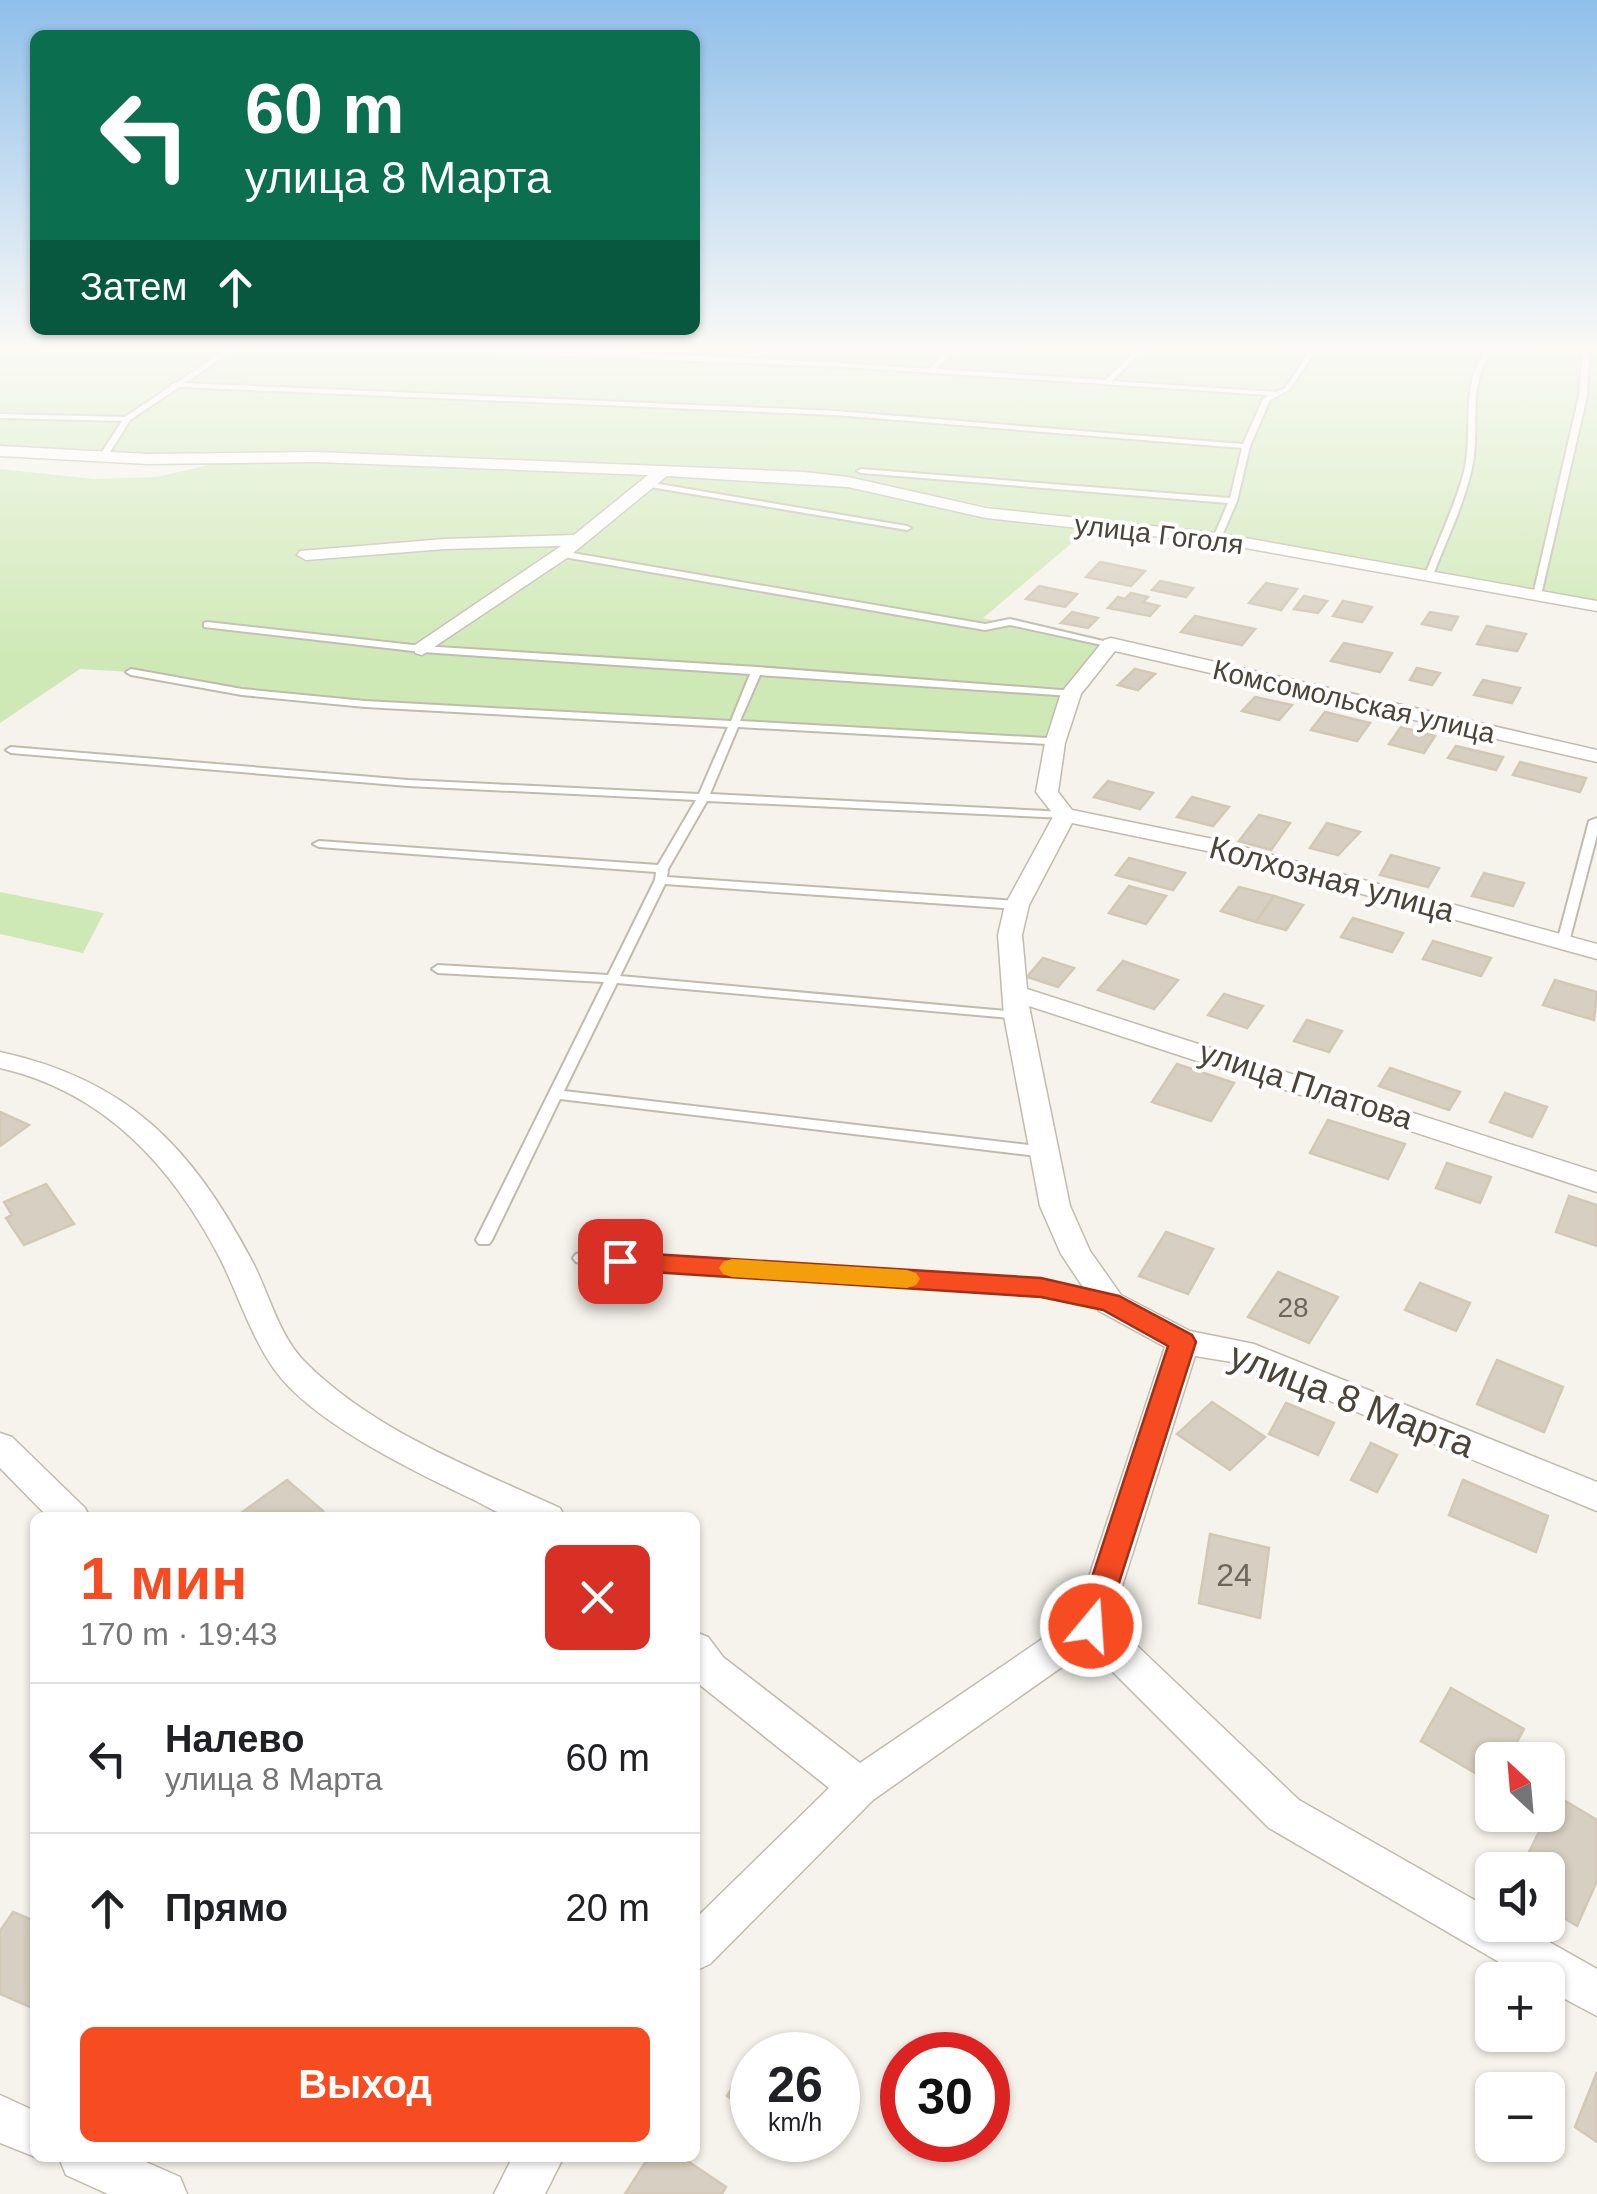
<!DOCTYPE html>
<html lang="ru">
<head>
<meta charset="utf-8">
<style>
  :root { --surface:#fff; --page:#f2f2f2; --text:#202124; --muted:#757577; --line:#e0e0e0; --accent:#f74b22 }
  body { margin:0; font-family:Helvetica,sans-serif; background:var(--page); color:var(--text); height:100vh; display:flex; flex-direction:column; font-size:38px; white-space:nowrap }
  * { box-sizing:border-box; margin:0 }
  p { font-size:32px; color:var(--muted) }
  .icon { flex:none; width:55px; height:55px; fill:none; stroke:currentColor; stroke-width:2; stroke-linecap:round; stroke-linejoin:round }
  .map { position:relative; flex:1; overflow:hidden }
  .side { position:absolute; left:30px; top:1512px; width:670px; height:650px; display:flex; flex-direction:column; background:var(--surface); border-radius:15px; box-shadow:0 2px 8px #0004 }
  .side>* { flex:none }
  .guide { position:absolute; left:30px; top:30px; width:670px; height:305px; border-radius:15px; box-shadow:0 2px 8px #0004; background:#0b6e4f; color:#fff; overflow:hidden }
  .needle { width:65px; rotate:334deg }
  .fabs { position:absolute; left:1475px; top:1742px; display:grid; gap:20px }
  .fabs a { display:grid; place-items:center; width:90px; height:90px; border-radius:15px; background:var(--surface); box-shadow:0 2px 8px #0004; font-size:50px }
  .speed { position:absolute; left:730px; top:2032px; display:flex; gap:20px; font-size:50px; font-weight:700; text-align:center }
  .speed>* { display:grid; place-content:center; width:130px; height:130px; border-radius:50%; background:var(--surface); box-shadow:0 2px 8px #0004; line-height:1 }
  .speed small { font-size:25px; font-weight:400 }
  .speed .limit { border:15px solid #d22; background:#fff; color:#111 }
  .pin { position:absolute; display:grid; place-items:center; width:85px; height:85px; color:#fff; margin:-42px; border-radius:20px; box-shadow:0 5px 15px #0006 }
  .me { position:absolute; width:110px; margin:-55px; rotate:18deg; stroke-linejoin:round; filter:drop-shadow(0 0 8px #0008) }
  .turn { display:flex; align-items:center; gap:35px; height:210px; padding:0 50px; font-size:45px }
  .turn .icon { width:130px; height:130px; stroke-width:2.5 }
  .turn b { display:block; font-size:70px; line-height:85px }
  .then { display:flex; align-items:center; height:95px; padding:0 50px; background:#0003; gap:20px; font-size:38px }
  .round { display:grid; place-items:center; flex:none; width:105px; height:105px; border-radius:15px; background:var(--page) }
  .head { display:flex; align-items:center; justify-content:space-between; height:170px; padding:0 50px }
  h1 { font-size:60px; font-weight:700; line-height:75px; color:var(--accent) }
  .button { display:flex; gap:20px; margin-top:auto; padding:20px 50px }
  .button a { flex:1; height:115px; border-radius:15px; background:var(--accent); color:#fff; font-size:40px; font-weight:700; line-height:115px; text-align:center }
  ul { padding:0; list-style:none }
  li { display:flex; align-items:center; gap:30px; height:150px; padding:0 50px; border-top:2px solid var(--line) }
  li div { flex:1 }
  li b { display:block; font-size:38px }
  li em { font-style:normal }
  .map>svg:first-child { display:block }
  .green { fill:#cfe9b6 }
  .building { fill:#d7cfc1; stroke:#d2c8b4; stroke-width:2.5 }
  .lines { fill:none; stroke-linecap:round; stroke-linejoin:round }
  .lane-casing { stroke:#c1bbae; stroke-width:4 }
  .street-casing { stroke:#c1bbae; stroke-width:3 }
  .lane { fill:#fff; fill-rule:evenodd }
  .street { fill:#fff; fill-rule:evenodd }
  .route { fill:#f74b22; stroke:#a13116; stroke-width:2.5 }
  .slow { fill:#f59e0b }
  .labels { text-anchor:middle; stroke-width:8; stroke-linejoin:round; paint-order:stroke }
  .far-street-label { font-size:28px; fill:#4a4439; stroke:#fff }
  .number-label { font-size:28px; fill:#6d675b }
  .street-label { font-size:32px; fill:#4a4439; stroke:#fff }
  .near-number-label { font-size:32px; fill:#6d675b }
  .near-street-label { font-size:38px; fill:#4a4439; stroke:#fff }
</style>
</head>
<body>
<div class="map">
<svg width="1597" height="2194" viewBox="0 0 1597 2194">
  <rect width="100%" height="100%" fill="#f6f3ec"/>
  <!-- green -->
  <g class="green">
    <polygon points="0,351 1597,351 1597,602 1214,534 1026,514 830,474 338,452 118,453 0,449"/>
    <polygon points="226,461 711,475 842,486 987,517 1086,531 983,618 1099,646 1062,695 1047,741 365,704 242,692 131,672 80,669 0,723 0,469 94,479 157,477"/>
    <polygon points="0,892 104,913 83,953 0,934"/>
  </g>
  <!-- building -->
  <g class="building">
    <polygon points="1100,562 1145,571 1131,586 1086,577"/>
    <polygon points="1160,581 1193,588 1186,597 1152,590"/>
    <polygon points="1266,583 1297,589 1281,610 1249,603"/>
    <polygon points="1039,586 1077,594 1065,607 1026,599"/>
    <polygon points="1131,593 1148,597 1143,602 1159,606 1150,616 1108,608 1118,597 1125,599"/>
    <polygon points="1304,596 1327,601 1318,613 1294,609"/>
    <polygon points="1343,601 1372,607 1362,622 1333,616"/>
    <polygon points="1072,612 1098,618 1088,628 1061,623"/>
    <polygon points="1430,612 1458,617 1451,630 1422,624"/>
    <polygon points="1195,616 1255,629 1242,645 1181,632"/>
    <polygon points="1487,626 1526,634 1517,651 1477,644"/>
    <polygon points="1344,643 1392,653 1380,672 1331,661"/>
    <polygon points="1417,668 1440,673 1432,685 1410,680"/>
    <polygon points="1135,669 1155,674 1138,690 1118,685"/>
    <polygon points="1483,680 1520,688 1512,703 1474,695"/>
    <polygon points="1255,697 1292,705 1279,720 1242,711"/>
    <polygon points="1325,712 1370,723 1357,741 1311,730"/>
    <polygon points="1401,727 1435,736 1424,753 1389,744"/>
    <polygon points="1456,746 1503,757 1496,770 1448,758"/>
    <polygon points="1520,762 1586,778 1580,792 1513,775"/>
    <polygon points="1108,781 1153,793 1140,809 1094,797"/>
    <polygon points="1192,797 1229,807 1213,826 1177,817"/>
    <polygon points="1259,815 1290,823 1271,850 1239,841"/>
    <polygon points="1327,823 1360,832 1338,855 1310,848"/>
    <polygon points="1391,855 1439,868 1428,887 1380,875"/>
    <polygon points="1129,858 1185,873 1173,890 1116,875"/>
    <polygon points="1484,873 1524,883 1513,906 1472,896"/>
    <polygon points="1129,886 1166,896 1146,924 1109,913"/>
    <polygon points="1239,887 1274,896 1256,922 1221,911"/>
    <polygon points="1274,896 1303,905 1286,930 1256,922"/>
    <polygon points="1353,918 1403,933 1392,952 1341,937"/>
    <polygon points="1433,941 1491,958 1481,976 1423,959"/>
    <polygon points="1043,958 1074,968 1058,987 1027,977"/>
    <polygon points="1123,961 1178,980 1154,1009 1098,990"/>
    <polygon points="1555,980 1597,992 1594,1020 1543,1005"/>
    <polygon points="1224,994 1263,1006 1247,1028 1208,1015"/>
    <polygon points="1307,1020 1342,1031 1329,1052 1294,1041"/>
    <polygon points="1177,1064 1234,1083 1211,1121 1152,1102"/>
    <polygon points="1390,1068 1460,1092 1449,1110 1379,1086"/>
    <polygon points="1505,1093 1547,1107 1532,1137 1490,1122"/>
    <polygon points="0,1112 29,1125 0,1146"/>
    <polygon points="1328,1120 1405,1144 1388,1179 1310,1153"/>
    <polygon points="1447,1163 1491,1177 1480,1203 1436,1188"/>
    <polygon points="46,1184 74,1224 24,1245 6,1218 12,1215 4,1202"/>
    <polygon points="1569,1196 1597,1205 1597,1246 1556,1232"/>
    <polygon points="1166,1232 1213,1249 1188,1294 1139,1276"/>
    <polygon points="1278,1272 1338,1297 1309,1343 1248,1317"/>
    <polygon points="1420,1283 1470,1303 1456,1331 1405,1310"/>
    <polygon points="1497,1360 1563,1387 1544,1432 1477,1404"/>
    <polygon points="1212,1402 1265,1437 1230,1470 1177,1434"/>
    <polygon points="1286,1403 1334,1423 1318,1455 1269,1434"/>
    <polygon points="1371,1443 1397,1455 1377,1492 1351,1480"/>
    <polygon points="287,1480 323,1511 314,1518 234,1518"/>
    <polygon points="1463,1480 1548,1516 1536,1552 1449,1515"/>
    <polygon points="1210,1534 1269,1548 1260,1618 1199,1603"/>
    <polygon points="1451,1688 1524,1729 1507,1760 1492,1760 1492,1783 1421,1741"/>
    <polygon points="1557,1796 1597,1820 1597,1881 1577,1926 1548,1908 1548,1870 1520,1870"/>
    <polygon points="13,1912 35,1921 35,2009 0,1994 0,1931"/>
    <polygon points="747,2064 752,2068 752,2113 727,2096"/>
    <polygon points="1597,2072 1597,2142 1575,2127"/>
    <polygon points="648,2158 683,2158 726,2187 722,2194 625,2194"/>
  </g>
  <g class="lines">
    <defs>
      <g id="lane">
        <path d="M224,351h8l-47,32 650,28 408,33 20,-45 6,-4 -424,-28 -358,-14 -3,-2c148,0 297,8 445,18l19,-18h7l-19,18 169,11 30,-29h7l-30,30 165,11 8,-4 25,-37h6l-27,39 -19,10 -20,46 -13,55 -16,37 -4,3 -4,-3 15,-35 -367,-30 -4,-2 4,-2 369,29 12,-50 -407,-33 -656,-28 -49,33 -23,37h-3l-4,-2 22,-34 -122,-3v-4l125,3 46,-31 1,-2 4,-1z"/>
        <polygon points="763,351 780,351 750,357 747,355"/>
        <path d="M1486,351h6c-27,36 -10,79 -21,121 -8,35 -25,69 -38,103l-7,2 -1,-2c13,-34 29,-67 39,-103 10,-41 -5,-86 22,-121z"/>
        <polygon points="1583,351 1589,351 1587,396 1541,595 1537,598 1533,595 1579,396"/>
        <polygon points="647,482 907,526 911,528 907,530 644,486 644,482"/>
        <polygon points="561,551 985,624 1010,619 1116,644 1111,647 1010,625 985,630 558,556 557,554"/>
        <polygon points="207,622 422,646 757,667 1074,691 1076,693 1071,696 760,675 740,721 1047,738 1052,741 1047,744 738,727 710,794 1065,812 1071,815 1065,818 707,801 668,869 667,877 1017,901 1023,905 1017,909 665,884 620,976 1017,1012 1023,1016 1022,1019 617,983 564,1091 1046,1147 1053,1152 1046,1157 560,1099 492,1240 489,1244 479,1244 476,1240 604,982 438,973 432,969 438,965 608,975 655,880 656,872 319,847 313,844 319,841 658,865 696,800 408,786 11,753 6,750 11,747 408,780 699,794 728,727 365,707 242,695 131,675 126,672 131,669 242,689 365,701 731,721 750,674 422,652 204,627 204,623"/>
        <polygon points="1597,818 1597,835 1569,942 1567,945 1559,945 1557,942 1589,821"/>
        <polygon points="581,1253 1041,1281 1108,1296 1114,1298 1116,1302 1114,1306 1108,1308 1041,1293 581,1263 576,1262 573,1258 576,1254"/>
      </g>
      <g id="street">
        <polygon points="0,446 148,454 317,452 804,472 848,477 986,508 1217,533 1597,601 1597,611 1217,543 986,518 848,487 667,476 567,558 422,655 415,653 415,645 561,546 445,549 306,560 297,555 300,551 445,539 574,535 648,475 317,462 148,464 0,456"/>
        <polygon points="1111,638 1597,750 1597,762 1115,651 1081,694 1065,743 1058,792 1072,810 1218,840 1597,944 1597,959 1207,851 1072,823 1029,905 1022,935 1027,989 1597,1172 1597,1192 1029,1006 1070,1206 1090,1251 1121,1295 1190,1331 1254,1344 1597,1482 1597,1511 1238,1363 1195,1356 1111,1621 1299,1800 1492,1910 1492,1925 1519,1925 1597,1969 1597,2016 1548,1990 1548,1980 1530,1980 1269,1828 1089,1648 873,1800 710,1964 695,1971 695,1919 829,1788 695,1681 695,1632 708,1637 723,1657 860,1763 1076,1616 1165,1347 1099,1311 1061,1254 1040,1206 1004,1016 998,935 1005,905 1054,815 1036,792 1045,743 1061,693 1104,640"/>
        <path d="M0,1052c128,28 192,95 252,209 17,32 26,73 52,100 69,70 169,107 256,147l5,10c-17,0 -38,3 -54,-1 -13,-3 -28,-13 -41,-19 -57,-27 -160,-77 -196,-129 -23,-33 -35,-72 -53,-109 -48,-93 -116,-168 -221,-192z"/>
        <polygon points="0,1433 12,1437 85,1508 90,1518 49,1518 0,1468"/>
        <polygon points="0,2095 35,2111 38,2158 0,2143"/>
        <polygon points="59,2158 137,2158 180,2177 187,2194 108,2194 66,2175"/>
        <polygon points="512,2158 563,2158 545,2194 494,2194"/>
      </g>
    </defs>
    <!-- lane casing -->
    <use href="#lane" class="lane-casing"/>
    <!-- street casing -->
    <use href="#street" class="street-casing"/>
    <!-- lane -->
    <use href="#lane" class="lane"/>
    <!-- street -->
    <use href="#street" class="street"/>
  </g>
  <!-- sky -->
  <linearGradient id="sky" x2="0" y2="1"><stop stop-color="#8fbfeb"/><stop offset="0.53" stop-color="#fbfaf6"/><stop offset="1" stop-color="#fbfaf6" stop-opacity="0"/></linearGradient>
  <rect width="1597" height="658" fill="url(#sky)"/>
  <!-- route -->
  <polygon class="route" points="620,1252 1041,1278 1119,1296 1192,1335 1196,1342 1102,1636 1091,1640 1080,1636 1076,1626 1168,1346 1103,1310 1041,1297 620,1270 611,1267 607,1261 611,1254"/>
  <!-- slow -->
  <polygon class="slow" points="732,1259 907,1270 916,1273 920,1279 916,1285 907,1288 732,1277 723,1274 719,1268 723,1262"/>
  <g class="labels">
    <!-- far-street labels -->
    <g class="far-street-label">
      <text transform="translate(1159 534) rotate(7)" y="10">улица Гоголя</text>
      <text transform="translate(1354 701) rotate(13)" y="10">Комсомольская улица</text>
    </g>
    <!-- number labels -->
    <g class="number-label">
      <text x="1293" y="1317">28</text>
    </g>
    <!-- street labels -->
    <g class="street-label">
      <text transform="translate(1332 879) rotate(15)" y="11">Колхозная улица</text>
      <text transform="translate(1306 1085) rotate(18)" y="11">улица Платова</text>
    </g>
    <!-- near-number labels -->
    <g class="near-number-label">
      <text x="1234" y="1586">24</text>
    </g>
    <!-- near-street labels -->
    <g class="near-street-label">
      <text transform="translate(1352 1400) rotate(21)" y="13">улица 8 Марта</text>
    </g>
  </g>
</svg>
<div class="fabs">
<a><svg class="needle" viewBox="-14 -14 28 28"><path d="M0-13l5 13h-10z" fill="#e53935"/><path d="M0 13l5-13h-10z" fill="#757577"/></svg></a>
<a><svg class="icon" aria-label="sound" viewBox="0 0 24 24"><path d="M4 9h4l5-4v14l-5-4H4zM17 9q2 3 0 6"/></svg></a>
<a>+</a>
<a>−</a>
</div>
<div class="speed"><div>26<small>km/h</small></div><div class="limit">30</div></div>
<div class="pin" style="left:620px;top:1261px;background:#d93025"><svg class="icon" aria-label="arrive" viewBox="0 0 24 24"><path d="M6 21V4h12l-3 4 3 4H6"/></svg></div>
<svg class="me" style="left:1091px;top:1626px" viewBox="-20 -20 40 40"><circle r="17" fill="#f74b22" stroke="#fff" stroke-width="3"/><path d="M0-11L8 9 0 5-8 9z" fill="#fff"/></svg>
<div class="guide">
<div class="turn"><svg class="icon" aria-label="left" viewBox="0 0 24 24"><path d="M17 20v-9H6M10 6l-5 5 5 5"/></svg><div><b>60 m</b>улица 8 Марта</div></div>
<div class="then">Затем<svg class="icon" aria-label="ahead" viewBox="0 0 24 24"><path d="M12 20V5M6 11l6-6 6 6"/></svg></div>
</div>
<section class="side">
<div class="head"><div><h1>1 мин</h1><p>170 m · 19:43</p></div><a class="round" style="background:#d93025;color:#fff"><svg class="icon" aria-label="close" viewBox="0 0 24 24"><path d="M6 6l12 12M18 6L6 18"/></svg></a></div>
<ul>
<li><svg class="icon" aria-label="left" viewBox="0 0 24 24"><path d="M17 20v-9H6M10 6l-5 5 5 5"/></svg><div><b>Налево</b><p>улица 8 Марта</p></div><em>60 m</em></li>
<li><svg class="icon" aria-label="ahead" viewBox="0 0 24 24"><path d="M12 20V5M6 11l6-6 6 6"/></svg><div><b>Прямо</b></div><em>20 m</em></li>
</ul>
<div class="button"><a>Выход</a></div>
</section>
</div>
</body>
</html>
